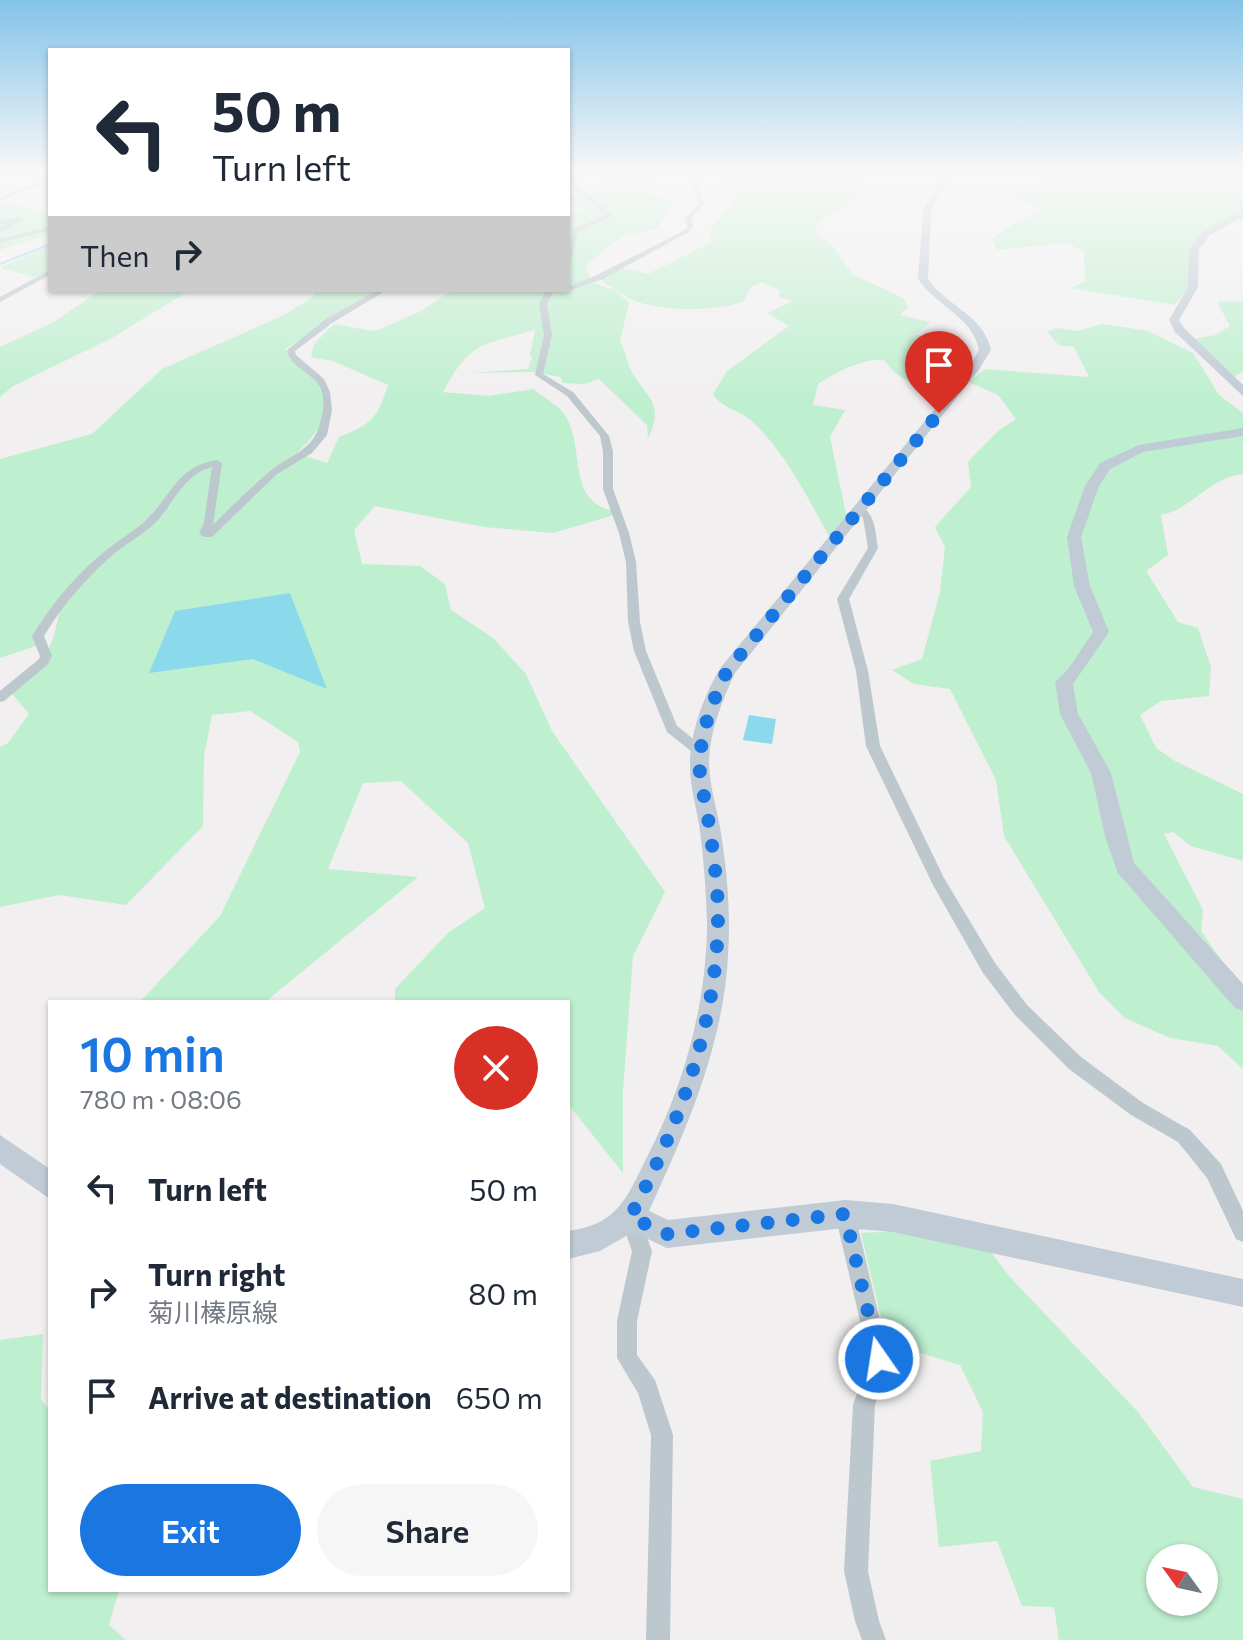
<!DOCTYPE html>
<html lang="en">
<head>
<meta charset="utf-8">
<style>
  :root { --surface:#fff; --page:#f6f6f7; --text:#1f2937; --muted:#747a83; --accent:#1a76e0 }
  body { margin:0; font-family:Commissioner,"Noto Sans JP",sans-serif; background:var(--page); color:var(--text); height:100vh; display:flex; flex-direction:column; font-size:30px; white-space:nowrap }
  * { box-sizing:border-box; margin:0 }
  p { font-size:26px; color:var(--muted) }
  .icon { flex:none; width:44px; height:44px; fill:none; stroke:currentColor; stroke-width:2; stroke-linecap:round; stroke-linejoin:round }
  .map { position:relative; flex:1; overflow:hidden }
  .sheet { position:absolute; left:48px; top:1000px; width:522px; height:592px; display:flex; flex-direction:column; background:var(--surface); border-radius:0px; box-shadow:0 2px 6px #0004 }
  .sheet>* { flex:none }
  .hud { position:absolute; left:48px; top:48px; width:522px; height:244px; border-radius:0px; box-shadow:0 2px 6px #0004; background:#fff; color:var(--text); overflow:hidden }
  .needle { width:52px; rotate:303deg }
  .tools { position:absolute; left:1146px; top:1544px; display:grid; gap:16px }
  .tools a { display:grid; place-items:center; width:72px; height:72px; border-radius:50%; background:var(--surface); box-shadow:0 2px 6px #0004; font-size:40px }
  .pin { position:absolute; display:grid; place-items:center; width:68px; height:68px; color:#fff; margin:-82px -34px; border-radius:50% 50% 50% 0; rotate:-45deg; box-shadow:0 0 8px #0007 }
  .pin .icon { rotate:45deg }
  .me { position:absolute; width:88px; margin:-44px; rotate:347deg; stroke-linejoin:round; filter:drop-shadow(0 0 6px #0008) }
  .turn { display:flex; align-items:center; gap:28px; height:168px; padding:0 32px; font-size:36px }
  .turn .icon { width:104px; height:104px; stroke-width:2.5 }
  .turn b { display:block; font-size:56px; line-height:68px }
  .then { display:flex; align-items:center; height:76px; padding:0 32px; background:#0003; gap:16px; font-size:30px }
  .round { display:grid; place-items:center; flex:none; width:84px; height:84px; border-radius:42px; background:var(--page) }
  .head { display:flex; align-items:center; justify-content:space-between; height:136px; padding:0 32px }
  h1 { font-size:48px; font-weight:600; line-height:60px; color:var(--accent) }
  .primary-button { display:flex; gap:16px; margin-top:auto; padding:16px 32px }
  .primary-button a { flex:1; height:92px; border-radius:48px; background:var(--accent); color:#fff; font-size:32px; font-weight:600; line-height:92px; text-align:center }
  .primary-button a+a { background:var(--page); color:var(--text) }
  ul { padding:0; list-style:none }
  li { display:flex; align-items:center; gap:24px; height:104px; padding:0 32px }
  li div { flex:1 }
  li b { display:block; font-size:30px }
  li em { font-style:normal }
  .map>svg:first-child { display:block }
  .green { fill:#beefcf; fill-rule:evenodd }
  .water { fill:#8bdaeb }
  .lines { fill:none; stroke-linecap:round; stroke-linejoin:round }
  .stream { stroke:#8bdaeb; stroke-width:2 }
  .street { fill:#bdc7ce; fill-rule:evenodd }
  .secondary { fill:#c0cbd6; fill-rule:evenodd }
  .route { stroke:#1a76e0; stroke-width:14; stroke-dasharray:0 25.2 }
</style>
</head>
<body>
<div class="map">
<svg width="1243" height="1640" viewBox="0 0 1243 1640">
  <rect width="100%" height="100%" fill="#f1efef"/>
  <!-- green -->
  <g class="green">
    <path d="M588,172h58l6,23 21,8 -16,26 -35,7 -37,30 7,16 24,9 13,12 -9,38c5,9 6,16 9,25 13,29 38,35 19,72l-1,-13 -48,-46 -15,5 -21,-1 -3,-6 -28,-5 -65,1 61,-4 4,-12 -2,-3 5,-24c-53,15 -65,11 -92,62l45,4 45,-7c10,8 27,17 33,28 19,32 1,83 45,93l3,5 -61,18 -69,-6 -109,-21 -21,24 8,34 58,2 25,18 6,26 42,28 33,36 26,57 113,161 -32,64 -10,134v83l-55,-69v-102h-173v-13l54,-57 36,-24 -17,-65 -67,-62 -38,2 -35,86 90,8 -153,125h-125l80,-86 80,-164 -2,-10 -48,-31 -38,4 -8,41 -1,70 -77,79 -67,-10 -59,12v-160l8,-4 21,-29 -20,-24c36,-30 43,-35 51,-83l-21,38 -39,13v-199l92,-25 70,-65 122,-54 26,-16 8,-9h63l-96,59c10,10 24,18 33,29 23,29 -1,55 -21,75l30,10 12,-26c33,-13 38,-18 49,-52l-55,-24 -22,-4 3,-13 20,-20 39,7 7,-2 41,-18 31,-21h116v-75l18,-4 -18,-10 3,-5 33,-7 -2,-15z"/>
    <path d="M758,172h120l-20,10 3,8 -3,8 -42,26 1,10 17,13 18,27 51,24 5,9 -8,8 31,7 -17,13 25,3 16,10 -41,37 -19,-12 -11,-13c-21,-2 -49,13 -66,24l-5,21 32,5 -15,27 17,82 -18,17c-23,-41 -42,-81 -76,-114 -13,-12 -30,-13 -40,-28l14,-23 62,-45 -22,-13 26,-12 -14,-4 1,-7 -18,-8 -11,5 -7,14c-29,11 -81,11 -111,-1 -11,-5 -22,-13 -32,-20l16,-13 31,7 62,-31 1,-15c11,-15 24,-19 24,-40l-14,-4 2,-4z"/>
    <polygon points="1061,172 1243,172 1243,211 1191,250 1198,274 1175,305 1071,288 1085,281 1084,251 1066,243 997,250 992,239 1016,222 1044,211 1008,194 1023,186 1065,181"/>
    <polygon points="0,203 7,203 50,214 50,234 0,250"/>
    <polygon points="50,245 50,271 38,278 0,268"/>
    <polygon points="100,290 190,290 112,338 13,386 0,397 0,347 54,322"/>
    <polygon points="1243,301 1243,371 1233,378 1193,339 1216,335 1230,326 1217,302"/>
    <path d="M1102,324l46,7 45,22 26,42 24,18v61c-33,3 -51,35 -82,41l7,40 -22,16 32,51 20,6 13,39 -2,29 -48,5 -21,14 16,33 19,13 68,33v67l-52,-15 -18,-14 -9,2 39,76 -2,21 42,60v78l-25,-23 -48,-8 -45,-20 -26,-26 -95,-156 -8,-56 -46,-91 -36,-5 -22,-14 30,-11 18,-67 5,-45 -10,-20 36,-40 -3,-25 30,-31 18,-12 -18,-24 -29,-13 16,-13 104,8 -15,-30 -15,-2 -12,-13 8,-4 22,3z"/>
    <path d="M900,1231l90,20 19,25 129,136 55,75 50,12v141h-184l-5,-33 -32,-1 -25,-65 -58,6 -9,-86 51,-10 2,-39 -23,-47 -73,-22 -26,-110zM1160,1558h44v44h-44z"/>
    <polygon points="43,1334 41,1399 50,1411 50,1590 119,1590 109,1625 126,1640 0,1640 0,1340"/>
  </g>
  <!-- water -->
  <g class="water">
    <polygon points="290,593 327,689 253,659 149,673 175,611"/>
    <polygon points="749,715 776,719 772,744 743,740"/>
  </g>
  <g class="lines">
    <!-- stream -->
    <polyline class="stream" points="0,264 50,244"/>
    <!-- street -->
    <g class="street">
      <polygon points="697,172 703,172 698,184 704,204 691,219 693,227 687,233 603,279 565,292 568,287 597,275 683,231 687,227 685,219 698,204 692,184"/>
      <polygon points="568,176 613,216 579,231 571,258 568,260 568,246 574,229 606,215 568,183"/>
      <polygon points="50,177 50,181 0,201 0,197"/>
      <polygon points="21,217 23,220 0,232 0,227 8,223 0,225 0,221"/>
      <polygon points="50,226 50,230 0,243 0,239"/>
      <polygon points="50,270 50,275 0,302 0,297"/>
      <path d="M378,290h9l-55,33 -37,28 1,4 28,24 6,13 2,18 -5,25 -15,18 -35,21 -65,63h-8l-5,-3 5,-12 8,-55c-28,7 -38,36 -56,55 -12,12 -27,20 -40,30 -28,24 -53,52 -72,84l8,20 -4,8 -44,37 -4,1v-11l39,-32 1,-3 -8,-20c21,-34 46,-64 77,-88 11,-9 24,-16 35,-26 27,-24 32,-56 73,-62l5,3 -9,62c18,-18 36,-36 55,-52 20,-18 45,-21 52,-50 3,-10 5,-20 2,-31 -5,-19 -32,-23 -35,-42l39,-31z"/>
      <polygon points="546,290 554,290 547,304 552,335 543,374 573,392 609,436 613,451 613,489 629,533 636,562 640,622 646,651 677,726 706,749 708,752 706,755 696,755 667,732 634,651 628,622 626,562 619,533 603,489 603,451 600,436 567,396 535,375 544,335 539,304"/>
      <path d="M861,506c15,9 14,26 17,42l-29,51 19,72 12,75 64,132 51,85 32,42 54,52 62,46 47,27 31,34 22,47v31l-7,-3 -29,-61 -29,-36 -47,-27 -62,-46 -54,-54 -32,-42 -50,-88 -67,-139 -10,-75 -19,-72 31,-51 -5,-30 -7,-9z"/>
      <polygon points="845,1204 852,1207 855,1214 889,1359 875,1405 868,1571 879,1621 886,1640 862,1640 855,1621 844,1571 853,1405 869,1359 835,1214 838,1207"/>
      <polygon points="630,1207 637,1210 652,1251 637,1321 637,1355 655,1380 673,1435 670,1640 646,1640 651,1435 638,1393 617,1358 617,1321 632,1251 620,1217 623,1210"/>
    </g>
    <!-- secondary -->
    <g class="secondary">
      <polygon points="0,172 7,172 0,175"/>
      <path d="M943,172h8l-20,39 -3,68c19,28 55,35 63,71l-13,21 -243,302c-13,28 -25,57 -26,88 0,23 7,44 11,66 7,42 11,86 8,129 -5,91 -42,174 -79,255l19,9 177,-20 48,4 350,75v28l-350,-75 -48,-4 -178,20 -34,-16 -33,19 -32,8v-28c50,-6 59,-34 79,-74 37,-71 60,-155 60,-234 -1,-31 -3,-62 -7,-92 -3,-22 -10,-43 -10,-66 0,-33 14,-70 31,-98l248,-299 10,-18c-6,-33 -43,-44 -61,-71l5,-68z"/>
      <polygon points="1243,210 1243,217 1209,236 1199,250 1198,287 1179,320 1184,328 1243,385 1243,396 1175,332 1169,320 1188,287 1189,250 1203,232"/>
      <polygon points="1243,428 1243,436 1143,452 1110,469 1099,486 1081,537 1090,586 1109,632 1073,684 1078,714 1111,773 1134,863 1243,984 1243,1011 1235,1008 1118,873 1106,840 1091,773 1060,714 1055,682 1069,668 1093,632 1074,586 1067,537 1085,486 1100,463 1139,445"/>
      <polygon points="0,1135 50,1169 50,1199 0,1164"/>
    </g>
  </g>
  <!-- sky -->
  <linearGradient id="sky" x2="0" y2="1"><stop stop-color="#83c3e9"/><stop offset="0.43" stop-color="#f9f8f8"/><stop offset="1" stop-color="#f9f8f8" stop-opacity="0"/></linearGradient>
  <rect width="1243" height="402" fill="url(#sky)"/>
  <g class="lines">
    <!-- route -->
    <path class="route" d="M879,1359l-34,-145 -178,20 -37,-17c51,-95 89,-199 88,-308 -1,-31 -6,-66 -11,-97 -3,-18 -9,-36 -7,-54 2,-31 14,-60 27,-87l212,-258"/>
  </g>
</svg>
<div class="tools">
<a><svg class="needle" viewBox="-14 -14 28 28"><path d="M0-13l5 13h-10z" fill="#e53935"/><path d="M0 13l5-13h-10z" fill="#747a83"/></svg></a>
</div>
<div class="pin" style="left:939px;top:413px;background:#d93025"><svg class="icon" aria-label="arrive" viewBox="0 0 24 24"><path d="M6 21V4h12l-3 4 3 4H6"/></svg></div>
<svg class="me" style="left:879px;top:1359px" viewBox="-20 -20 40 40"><circle r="17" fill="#1a76e0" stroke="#fff" stroke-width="3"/><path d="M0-11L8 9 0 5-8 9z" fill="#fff"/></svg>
<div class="hud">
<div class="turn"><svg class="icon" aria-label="left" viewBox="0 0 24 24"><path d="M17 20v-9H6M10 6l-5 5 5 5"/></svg><div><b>50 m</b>Turn left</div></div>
<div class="then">Then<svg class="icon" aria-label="right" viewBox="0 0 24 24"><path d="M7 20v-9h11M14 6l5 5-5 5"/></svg></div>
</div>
<section class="sheet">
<div class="head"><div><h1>10 min</h1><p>780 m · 08:06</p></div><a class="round" style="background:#d93025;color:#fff"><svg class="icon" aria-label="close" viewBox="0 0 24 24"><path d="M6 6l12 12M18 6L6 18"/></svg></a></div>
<ul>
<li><svg class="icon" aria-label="left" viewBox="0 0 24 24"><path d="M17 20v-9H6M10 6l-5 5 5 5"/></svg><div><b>Turn left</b></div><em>50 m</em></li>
<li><svg class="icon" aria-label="right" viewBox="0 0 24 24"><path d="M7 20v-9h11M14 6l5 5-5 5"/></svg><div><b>Turn right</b><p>菊川榛原線</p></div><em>80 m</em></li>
<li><svg class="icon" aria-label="arrive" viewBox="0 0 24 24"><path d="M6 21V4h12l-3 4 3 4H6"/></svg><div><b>Arrive at destination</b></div><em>650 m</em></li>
</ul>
<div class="primary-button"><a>Exit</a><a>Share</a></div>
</section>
</div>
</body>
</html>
